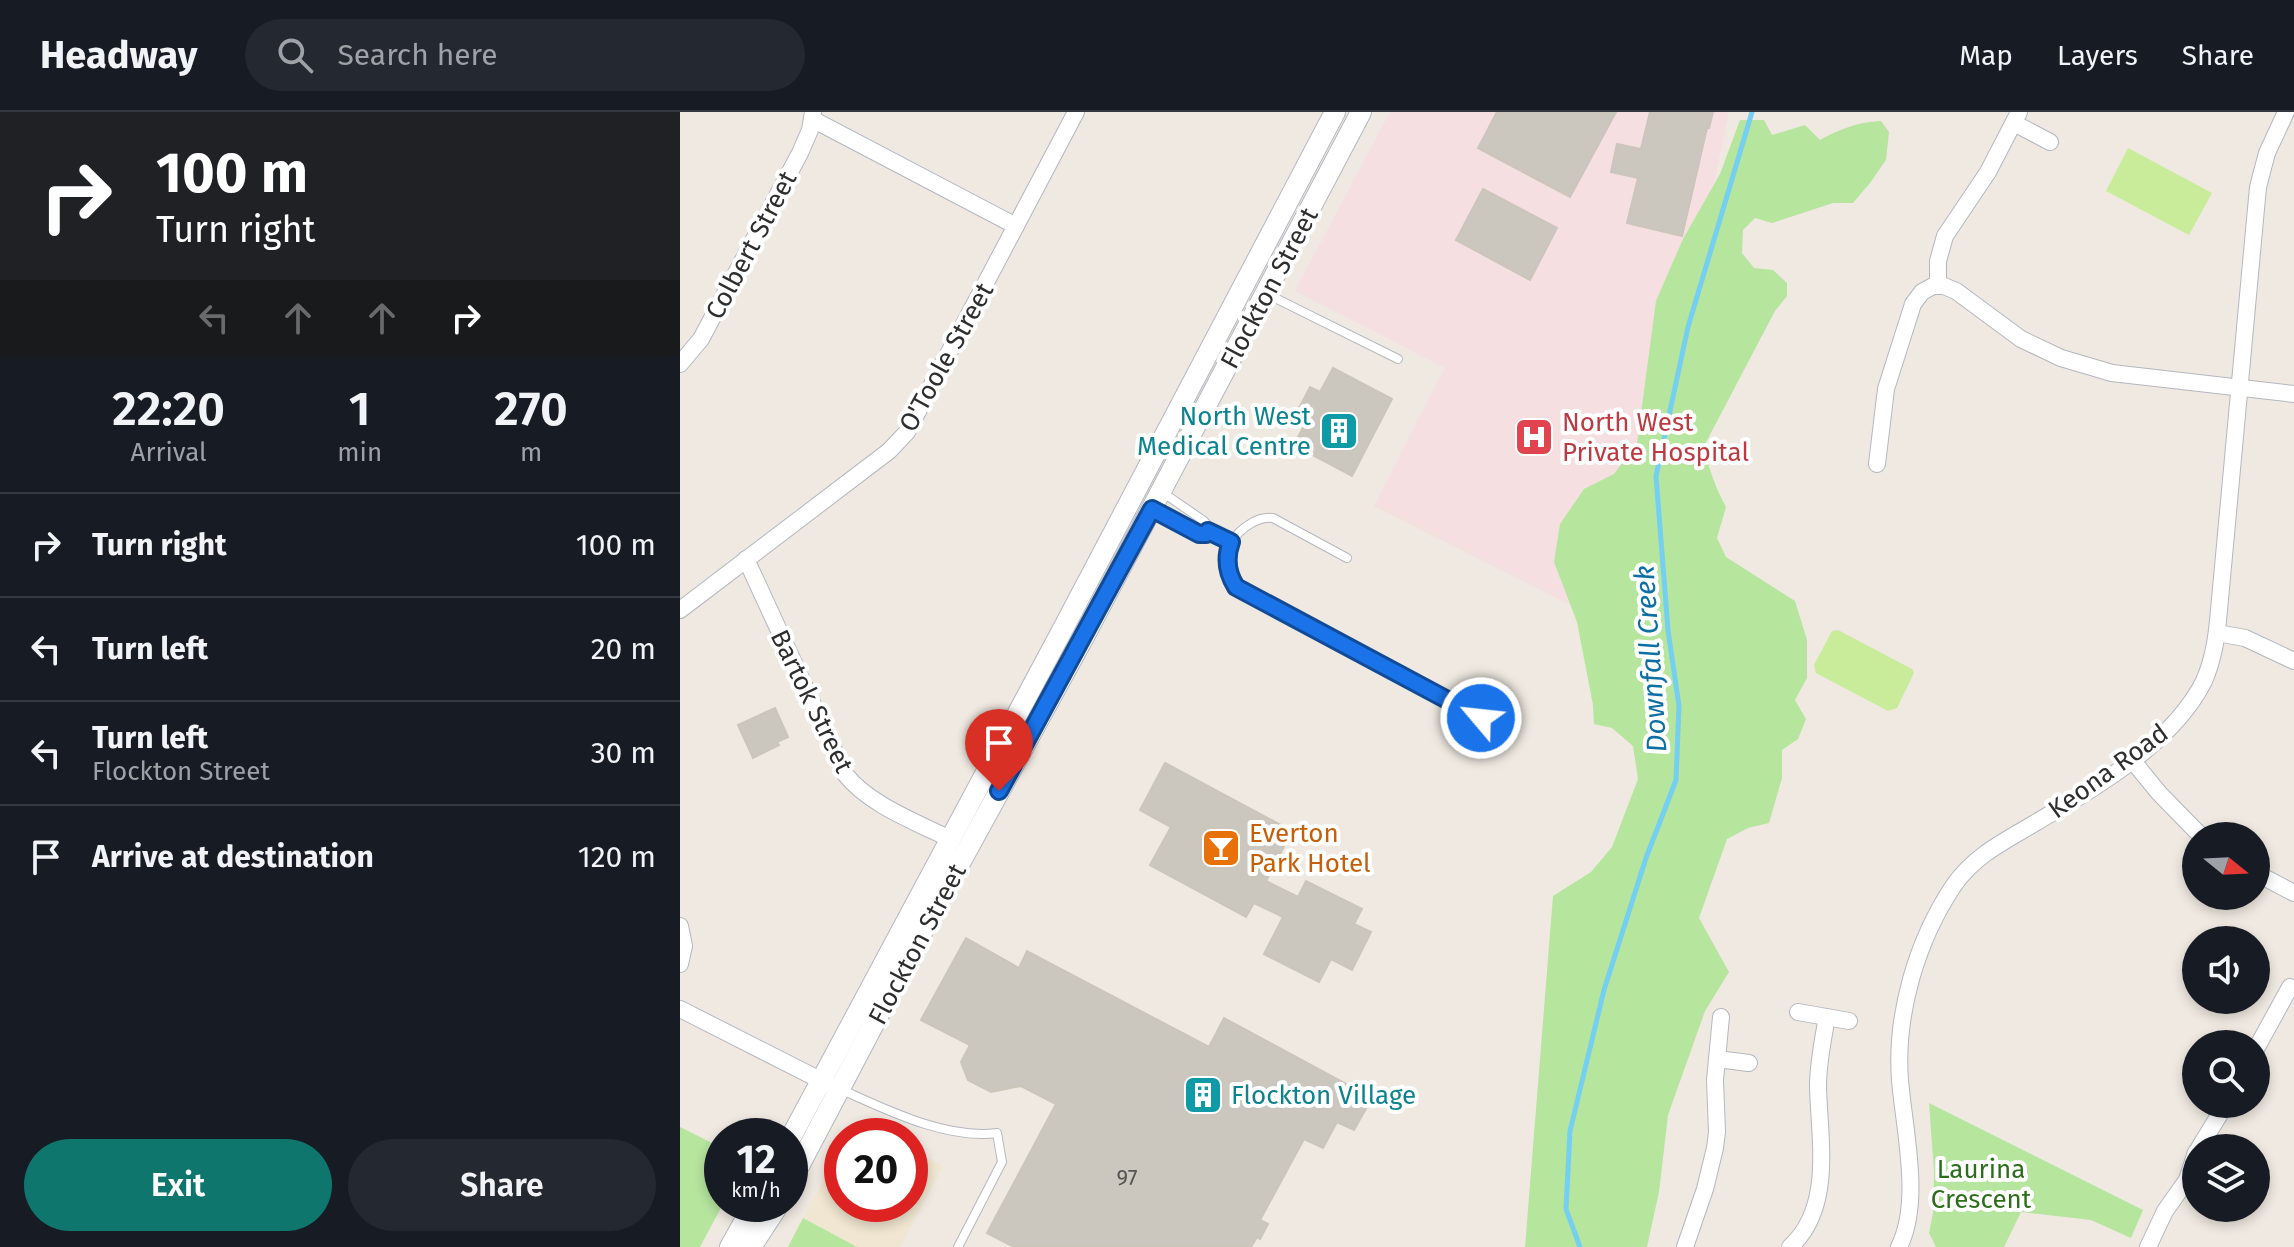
<!DOCTYPE html>
<html lang="en">
<head>
<meta charset="utf-8">
<style>
  :root { --surface:#171b24; --page:#242831; --text:#f1f3f6; --muted:#9ea1a6; --line:#363941; --accent:#0f766e }
  body { margin:0; font-family:"Fira Sans",sans-serif; background:var(--page); color:var(--text); height:100vh; display:flex; flex-direction:column; font-size:30px; white-space:nowrap }
  * { box-sizing:border-box; margin:0 }
  p { font-size:26px; color:var(--muted) }
  .icon { flex:none; width:44px; height:44px; fill:none; stroke:currentColor; stroke-width:2; stroke-linecap:round; stroke-linejoin:round }
  .map { position:relative; flex:1; overflow:hidden }
  .panel { display:flex; flex-direction:column; background:var(--surface); width:680px }
  .panel>* { flex:none }
  .banner { background:#202124; color:#fff; overflow:hidden }
  .needle { width:52px; rotate:108deg }
  .buttons { position:absolute; left:1502px; top:710px; display:grid; gap:16px }
  .buttons a { display:grid; place-items:center; width:88px; height:88px; border-radius:50%; background:var(--surface); box-shadow:0 4px 12px #0003; font-size:40px }
  .speed { position:absolute; left:24px; top:1006px; display:flex; gap:16px; font-size:40px; font-weight:700; text-align:center }
  .speed>* { display:grid; place-content:center; width:104px; height:104px; border-radius:50%; background:var(--surface); box-shadow:0 4px 12px #0003; line-height:1 }
  .speed small { font-size:20px; font-weight:400 }
  .speed .limit { border:12px solid #d22; background:#fff; color:#111 }
  .pin { position:absolute; display:grid; place-items:center; width:68px; height:68px; color:#fff; margin:-82px -34px; border-radius:50% 50% 50% 0; rotate:-45deg; box-shadow:0 0 8px #0007 }
  .pin .icon { rotate:45deg }
  .me { position:absolute; width:88px; margin:-44px; rotate:298deg; stroke-linejoin:round; filter:drop-shadow(0 0 6px #0008) }
  .turn { display:flex; align-items:center; gap:28px; height:168px; padding:0 24px; font-size:36px }
  .turn .icon { width:104px; height:104px; stroke-width:2.5 }
  .turn b { display:block; font-size:56px; line-height:68px }
  .lanes { display:flex; align-items:center; height:76px; padding:0 24px; background:#0003; justify-content:center; gap:40px; direction:ltr }
  .lanes .off { opacity:.35 }
  .eta { display:flex; justify-content:space-evenly; align-items:center; height:136px; text-align:center }
  .eta b { font-size:48px; font-weight:600; line-height:56px }
  .action { display:flex; gap:16px; margin-top:auto; padding:16px 24px }
  .action a { flex:1; height:92px; border-radius:48px; background:var(--accent); color:#fff; font-size:32px; font-weight:600; line-height:92px; text-align:center }
  .action a+a { background:var(--page); color:var(--text) }
  ul { padding:0; list-style:none }
  li { display:flex; align-items:center; gap:24px; height:104px; padding:0 24px; border-top:2px solid var(--line) }
  li div { flex:1 }
  li b { display:block; font-size:30px }
  li em { font-style:normal }
  header { display:flex; align-items:center; gap:48px; box-sizing:border-box; height:112px; padding:0 40px; background:var(--surface); border-bottom:2px solid var(--line) }
  header strong { font-size:38px }
  nav { display:flex; gap:44px; margin-inline-start:auto; font-size:28px }
  .search { width:560px; height:72px; background:var(--page); display:flex; align-items:center; gap:20px; box-sizing:border-box; padding:0 28px; border-radius:44px; color:var(--muted); font-size:30px }
  main { display:flex; flex:1; min-height:0 }
  .map>svg:first-child { display:block }
  .education { fill:#f0e6d1 }
  .medical { fill:#f5dfe0 }
  .green { fill:#b6e59e }
  .pitch { fill:#c9ec9a }
  .lines { fill:none; stroke-linecap:round; stroke-linejoin:round }
  .stream { stroke:#75cff0; stroke-width:5 }
  .building { fill:#cbc7bf; stroke:#cbc5ba; stroke-width:2 }
  .service-casing { stroke:#b4b7c1; stroke-width:10 }
  .minor-casing { stroke:#b4b7c1; stroke-width:18 }
  .tertiary-casing { stroke:#b4b7c1; stroke-width:22 }
  .service { stroke:#fff; stroke-width:8 }
  .minor { stroke:#fff; stroke-width:16 }
  .tertiary { stroke:#fff; stroke-width:20 }
  .route-casing { stroke:#114b97; stroke-width:20 }
  .route { stroke:#1a73e8; stroke-width:14 }
  .labels { text-anchor:middle; stroke-width:8; stroke-linejoin:round; paint-order:stroke }
  .number-label { font-size:22px; fill:#555452 }
  .street-label { font-size:26px; fill:#2e2e2e; stroke:#fff }
  .culture-label { font-size:26px; fill:#0d838f; stroke:#fff; text-anchor:end }
  .health-label { font-size:26px; fill:#be3a42; stroke:#fff; text-anchor:start }
  .food-label { font-size:26px; fill:#c56008; stroke:#fff; text-anchor:start }
  .park-label { font-size:26px; fill:#2c6e1b; stroke:#fff }
  .water-label { font-size:28px; font-style:italic; fill:#0d6fa3; stroke:#fff }
</style>
</head>
<body>
<header>
<strong>Headway</strong>
<div class="search"><svg class="icon" aria-label="search" viewBox="0 0 24 24"><circle cx="10" cy="10" r="6"/><path d="M15 15l6 6"/></svg>Search here</div>
<nav><a>Map</a><a>Layers</a><a>Share</a></nav>
</header>
<main>
<section class="panel">
<div class="banner">
<div class="turn"><svg class="icon" aria-label="right" viewBox="0 0 24 24"><path d="M7 20v-9h11M14 6l5 5-5 5"/></svg><div><b>100 m</b>Turn right</div></div>
<div class="lanes"><svg class="icon off" aria-label="left" viewBox="0 0 24 24"><path d="M17 20v-9H6M10 6l-5 5 5 5"/></svg><svg class="icon off" aria-label="ahead" viewBox="0 0 24 24"><path d="M12 20V5M6 11l6-6 6 6"/></svg><svg class="icon off" aria-label="ahead" viewBox="0 0 24 24"><path d="M12 20V5M6 11l6-6 6 6"/></svg><svg class="icon" aria-label="right" viewBox="0 0 24 24"><path d="M7 20v-9h11M14 6l5 5-5 5"/></svg></div>
</div>
<div class="eta">
<div><b>22:20</b><p>Arrival</p></div>
<div><b>1</b><p>min</p></div>
<div><b>270</b><p>m</p></div>
</div>
<ul>
<li><svg class="icon" aria-label="right" viewBox="0 0 24 24"><path d="M7 20v-9h11M14 6l5 5-5 5"/></svg><div><b>Turn right</b></div><em>100 m</em></li>
<li><svg class="icon" aria-label="left" viewBox="0 0 24 24"><path d="M17 20v-9H6M10 6l-5 5 5 5"/></svg><div><b>Turn left</b></div><em>20 m</em></li>
<li><svg class="icon" aria-label="left" viewBox="0 0 24 24"><path d="M17 20v-9H6M10 6l-5 5 5 5"/></svg><div><b>Turn left</b><p>Flockton Street</p></div><em>30 m</em></li>
<li><svg class="icon" aria-label="arrive" viewBox="0 0 24 24"><path d="M6 21V4h12l-3 4 3 4H6"/></svg><div><b>Arrive at destination</b></div><em>120 m</em></li>
</ul>
<div class="action"><a>Exit</a><a>Share</a></div>
</section>
<div class="map">
<svg width="1614" height="1135" viewBox="0 0 1614 1135">
  <rect width="100%" height="100%" fill="#efe9e1"/>
  <!-- education -->
  <polygon class="education" points="162,1034 162,1092 230,1092 230,1036 263,1054 220,1135 177,1135 123,1106"/>
  <!-- medical -->
  <polygon class="medical" points="710,0 1049,0 938,517 694,394 765,256 615,179"/>
  <!-- green -->
  <g class="green">
    <path d="M1060,8h24l8,15 33,-10 15,15c20,-11 38,-18 61,-19l8,11 -3,28 -16,23 -17,20h-20l-61,20 -17,-5 -12,12 -1,23 12,15 19,2 14,13v13l-12,15 -72,137c7,21 12,40 23,59l-9,31 9,19 69,44 12,39v38l-12,22 11,19 -8,20 -16,11v28l-13,45 -21,5 -21,11 -28,79 30,54 -24,39 -37,104 -9,77 -12,55h-122l28,-351 38,-24 21,-25 26,-68 -5,-33 -21,-18 -18,-4 -1,-19 -16,-83 -23,-60 6,-38 24,-35 30,-15 23,-31 19,-142 27,-62 37,-65z"/>
    <polygon points="1249,991 1463,1098 1451,1126 1411,1108 1341,1100 1324,1135 1256,1135 1249,1121 1253,1101 1254,1060"/>
    <polygon points="0,1015 42,1036 43,1092 20,1135 0,1135"/>
    <polygon points="123,1106 177,1135 108,1135"/>
  </g>
  <!-- pitch -->
  <g class="pitch">
    <polygon points="1448,36 1532,81 1509,123 1426,79"/>
    <polygon points="1158,518 1232,557 1234,561 1217,596 1208,599 1136,561 1134,553 1152,519"/>
  </g>
  <g class="lines">
    <!-- stream -->
    <polyline class="stream" points="900,1135 886,1097 890,1019 924,878 966,746 996,668 999,594 988,518 976,364 1008,215 1072,0"/>
  </g>
  <!-- building -->
  <g class="building">
    <polygon points="817,0 936,0 890,85 798,36"/>
    <polygon points="970,0 1033,0 1029,16 1027,16 1002,124 947,111 958,66 931,60 937,32 961,37"/>
    <polygon points="803,77 877,116 850,168 776,128"/>
    <polygon points="653,256 712,287 672,364 614,333 629,304 618,298 630,275 640,280"/>
    <polygon points="95,596 108,625 97,630 99,633 73,646 58,613"/>
    <polygon points="485,651 612,719 586,769 618,785 626,769 682,797 674,812 691,820 672,858 651,847 639,870 584,842 603,805 574,791 566,805 470,753 491,715 460,698"/>
    <polygon points="286,826 339,856 347,839 529,935 544,906 692,986 674,1018 657,1010 643,1036 624,1027 580,1108 588,1112 580,1127 577,1125 571,1135 334,1135 307,1121 376,992 341,974 311,980 288,968 281,950 290,933 241,908"/>
  </g>
  <g class="lines">
    <defs>
      <g id="service">
        <polyline points="587,182 718,247"/>
        <polyline points="473,398 519,422 526,422 529,415 524,409 482,380"/>
        <path d="M528,419l23,11c9,-13 26,-26 42,-24l74,40"/>
        <path d="M551,430c-6,16 -4,31 5,45l245,131"/>
        <path d="M160,977c45,20 106,51 157,44l5,29 -44,85"/>
      </g>
      <g id="minor">
        <polyline points="132,7 336,114"/>
        <polyline points="1334,11 1370,30"/>
        <polyline points="1258,174 1258,149 1265,124 1308,60 1339,0"/>
        <polyline points="0,252 21,227 120,41 130,18 133,0"/>
        <polyline points="1197,352 1206,277 1233,192 1242,180 1253,174 1264,174 1276,179 1341,227 1381,246 1432,261 1614,282"/>
        <path d="M66,447l99,215c23,30 71,48 105,65"/>
        <polyline points="0,498 209,339 227,320 396,0"/>
        <polyline points="1537,521 1565,526 1614,549"/>
        <polyline points="1452,648 1479,681 1521,724"/>
        <polyline points="1576,761 1614,781"/>
        <polyline points="0,814 4,834 0,852"/>
        <polyline points="0,897 152,974"/>
        <polyline points="1118,900 1169,909"/>
        <polyline points="1576,937 1610,875"/>
        <polyline points="1037,947 1069,951"/>
        <polyline points="1519,1036 1546,992"/>
        <polyline points="1005,1135 1025,1077 1035,1036 1037,1020 1035,968 1041,905"/>
        <path d="M1110,1135c44,-40 29,-109 28,-161 0,-23 5,-47 9,-69"/>
        <path d="M1219,1135c23,-46 5,-117 1,-167 -5,-66 17,-140 54,-195 21,-30 51,-44 81,-62 59,-35 137,-78 169,-142 10,-23 13,-46 15,-71l39,-423 9,-34 19,-41"/>
        <polyline points="1468,1135 1485,1099 1507,1068 1516,1040"/>
      </g>
      <g id="tertiary">
        <polyline points="110,1027 385,513 655,0"/>
        <polyline points="110,1071 247,811 405,523 681,0"/>
        <polyline points="50,1135 74,1092"/>
        <polyline points="71,1135 99,1092"/>
      </g>
    </defs>
    <!-- service casing -->
    <use href="#service" class="service-casing"/>
    <!-- minor casing -->
    <use href="#minor" class="minor-casing"/>
    <!-- tertiary casing -->
    <use href="#tertiary" class="tertiary-casing"/>
    <!-- service -->
    <use href="#service" class="service"/>
    <!-- minor -->
    <use href="#minor" class="minor"/>
    <!-- tertiary -->
    <use href="#tertiary" class="tertiary"/>
  </g>
  <g class="lines">
    <defs>
      <path id="route" d="M319,679l153,-282 47,25h7l2,-3 23,11c-6,16 -4,31 5,45l245,131"/>
    </defs>
    <!-- route casing -->
    <use href="#route" class="route-casing"/>
    <!-- route -->
    <use href="#route" class="route"/>
  </g>
  <!-- icons -->
  <defs>
    <symbol id="building-square" viewBox="-11 -11 22 22"><rect x="-9" y="-9" width="18" height="18" rx="4" fill="#0f9aa8" stroke="#fff"/><path d="M-4-6H4V6H1V3H-1V6H-4ZM-2.5-4.3h1.7v1.8h-1.7ZM.8-4.3h1.7v1.8H.8ZM-2.5-1h1.7V.8h-1.7ZM.8-1h1.7V.8H.8Z" fill="#fff"/></symbol>
    <symbol id="hospital-square" viewBox="-11 -11 22 22"><rect x="-9" y="-9" width="18" height="18" rx="4" fill="#e0444e" stroke="#fff"/><path d="M-5-5h3v3.5h4V-5h3V5h-3V1.5h-4V5h-3Z" fill="#fff"/></symbol>
    <symbol id="bar-square" viewBox="-11 -11 22 22"><rect x="-9" y="-9" width="18" height="18" rx="4" fill="#e8710a" stroke="#fff"/><path d="M-6-5H6L.8 .8V4.5H3.5V6h-7V4.5H-.8V.8Z" fill="#fff"/></symbol>
  </defs>
  <g fill-rule="evenodd">
    <use href="#building-square" x="637" y="297" width="44" height="44"/>
    <use href="#hospital-square" x="832" y="303" width="44" height="44"/>
    <use href="#bar-square" x="519" y="714" width="44" height="44"/>
    <use href="#building-square" x="501" y="961" width="44" height="44"/>
  </g>
  <g class="labels">
    <!-- number labels -->
    <g class="number-label">
      <text x="447" y="1073">97</text>
    </g>
    <!-- street labels -->
    <g class="street-label">
      <text transform="translate(71 133) rotate(-62)" y="9">Colbert Street</text>
      <text transform="translate(589 176) rotate(-62)" y="9">Flockton Street</text>
      <text transform="translate(266 245) rotate(-61)" y="9">O'Toole Street</text>
      <text transform="translate(132 589) rotate(64)" y="9">Bartok Street</text>
      <text transform="translate(1428 659) rotate(-36)" y="9">Keona Road</text>
      <text transform="translate(237 832) rotate(-62)" y="9">Flockton Street</text>
    </g>
    <!-- culture labels -->
    <g class="culture-label">
      <text x="631" y="313">North West<tspan x="631" dy="30">Medical Centre</tspan></text>
      <text x="551" y="992" text-anchor="start">Flockton Village</text>
    </g>
    <!-- health labels -->
    <g class="health-label">
      <text x="882" y="319">North West<tspan x="882" dy="30">Private Hospital</tspan></text>
    </g>
    <!-- food labels -->
    <g class="food-label">
      <text x="569" y="730">Everton<tspan x="569" dy="30">Park Hotel</tspan></text>
    </g>
    <!-- park labels -->
    <g class="park-label">
      <text x="1301" y="1066">Laurina<tspan x="1301" dy="30">Crescent</tspan></text>
    </g>
    <!-- water labels -->
    <g class="water-label">
      <text transform="translate(970 547) rotate(-94)" y="10">Downfall Creek</text>
    </g>
  </g>
</svg>
<div class="buttons">
<a><svg class="needle" viewBox="-14 -14 28 28"><path d="M0-13l5 13h-10z" fill="#e53935"/><path d="M0 13l5-13h-10z" fill="#9ea1a6"/></svg></a>
<a><svg class="icon" aria-label="sound" viewBox="0 0 24 24"><path d="M4 9h4l5-4v14l-5-4H4zM17 9q2 3 0 6"/></svg></a>
<a><svg class="icon" aria-label="search" viewBox="0 0 24 24"><circle cx="10" cy="10" r="6"/><path d="M15 15l6 6"/></svg></a>
<a><svg class="icon" aria-label="layers" viewBox="0 0 24 24"><path d="M12 4l9 5-9 5-9-5zM3 14l9 5 9-5"/></svg></a>
</div>
<div class="speed"><div>12<small>km/h</small></div><div class="limit">20</div></div>
<div class="pin" style="left:319px;top:679px;background:#d93025"><svg class="icon" aria-label="arrive" viewBox="0 0 24 24"><path d="M6 21V4h12l-3 4 3 4H6"/></svg></div>
<svg class="me" style="left:801px;top:606px" viewBox="-20 -20 40 40"><circle r="17" fill="#1a73e8" stroke="#fff" stroke-width="3"/><path d="M0-11L8 9 0 5-8 9z" fill="#fff"/></svg>
</div>
</main>
</body>
</html>
